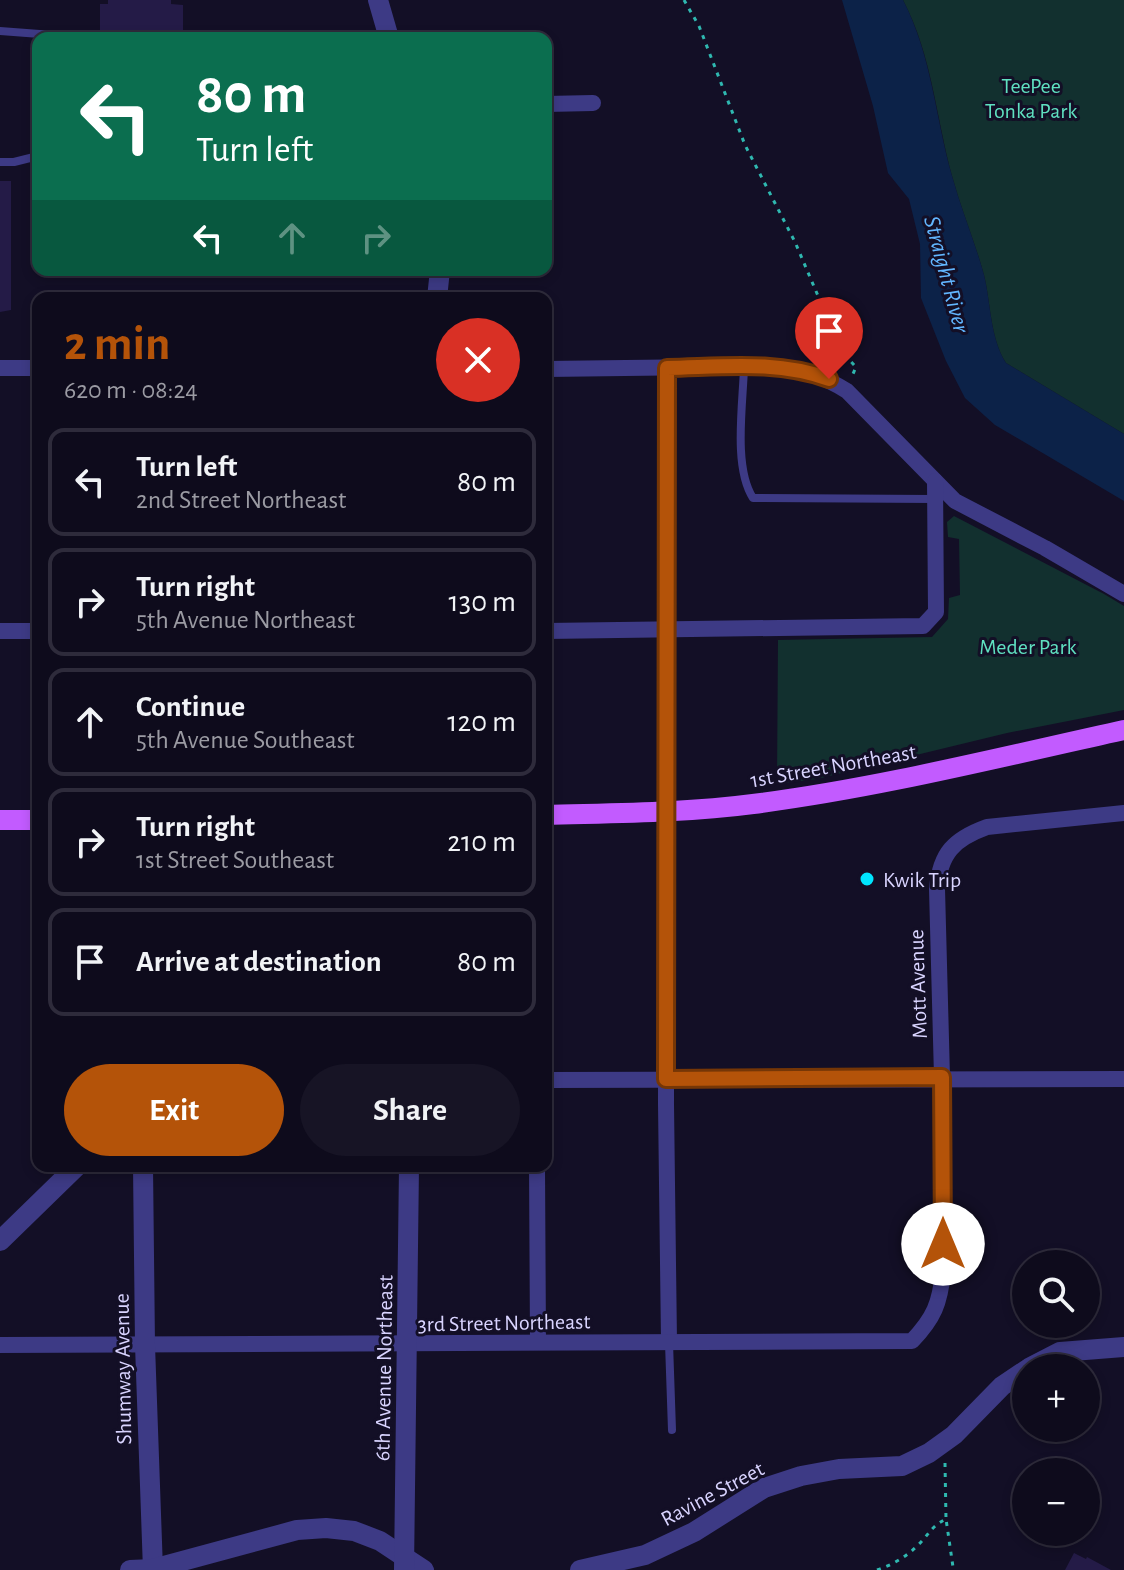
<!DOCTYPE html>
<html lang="en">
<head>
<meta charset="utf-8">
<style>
  :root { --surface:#0e0b1c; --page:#171425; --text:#f1f3f6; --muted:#9b9ba3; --line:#2e2b3b; --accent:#b45309 }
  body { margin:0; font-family:"Alegreya Sans",sans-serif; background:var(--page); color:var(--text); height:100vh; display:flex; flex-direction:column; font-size:30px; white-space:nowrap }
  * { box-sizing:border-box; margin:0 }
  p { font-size:26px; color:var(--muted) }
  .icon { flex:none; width:44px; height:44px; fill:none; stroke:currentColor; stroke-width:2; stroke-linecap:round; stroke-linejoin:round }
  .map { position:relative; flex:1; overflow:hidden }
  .drawer { position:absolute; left:32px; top:292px; width:520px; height:880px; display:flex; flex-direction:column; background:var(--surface); border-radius:16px; box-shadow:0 4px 12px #0003,0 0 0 2px var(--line) }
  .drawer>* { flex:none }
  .hud { position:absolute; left:32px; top:32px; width:520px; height:244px; border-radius:16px; box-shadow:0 4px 12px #0003,0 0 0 2px var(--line); background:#0b6e4f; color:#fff; overflow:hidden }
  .tools { position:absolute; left:1012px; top:1250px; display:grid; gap:16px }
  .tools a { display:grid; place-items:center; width:88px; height:88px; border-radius:50%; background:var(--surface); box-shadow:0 4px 12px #0003,0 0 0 2px var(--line); font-size:40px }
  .pin { position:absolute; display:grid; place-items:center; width:68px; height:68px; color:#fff; margin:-82px -34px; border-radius:50% 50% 50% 0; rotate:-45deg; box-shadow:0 0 8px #0007 }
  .pin .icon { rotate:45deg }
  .me { position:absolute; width:88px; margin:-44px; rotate:0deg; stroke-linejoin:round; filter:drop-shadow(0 0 6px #0008) }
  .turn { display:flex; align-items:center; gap:28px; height:168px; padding:0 32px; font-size:36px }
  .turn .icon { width:104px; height:104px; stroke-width:2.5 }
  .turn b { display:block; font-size:56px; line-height:68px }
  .lanes { display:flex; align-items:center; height:76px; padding:0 32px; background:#0003; justify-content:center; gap:40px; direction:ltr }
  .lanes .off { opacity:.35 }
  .round { display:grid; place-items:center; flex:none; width:84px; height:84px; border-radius:42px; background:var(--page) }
  .headline { display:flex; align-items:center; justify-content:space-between; height:136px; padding:0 32px }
  h1 { font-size:48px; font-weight:700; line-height:60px; color:var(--accent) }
  .primary-button { display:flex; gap:16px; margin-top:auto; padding:16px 32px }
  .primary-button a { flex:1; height:92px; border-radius:48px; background:var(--accent); color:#fff; font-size:32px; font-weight:700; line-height:92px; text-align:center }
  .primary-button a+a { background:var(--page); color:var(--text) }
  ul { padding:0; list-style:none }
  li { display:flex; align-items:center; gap:24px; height:108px; margin:0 16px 12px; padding:0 16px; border:4px solid var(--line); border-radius:16px }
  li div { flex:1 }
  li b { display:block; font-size:30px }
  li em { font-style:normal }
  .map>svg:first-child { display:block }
  .green { fill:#12302f }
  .water { fill:#0c2248 }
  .building { fill:#241b47 }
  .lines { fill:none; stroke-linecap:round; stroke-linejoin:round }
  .path { stroke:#2fb8b0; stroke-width:3; stroke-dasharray:4 6; stroke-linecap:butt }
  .service { stroke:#3d3a85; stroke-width:8 }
  .minor { stroke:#3d3a85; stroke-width:16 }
  .tertiary { stroke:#3d3a85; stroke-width:20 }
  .primary { stroke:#c25bff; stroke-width:20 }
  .route-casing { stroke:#753606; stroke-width:20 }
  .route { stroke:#b45309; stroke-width:14 }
  .poi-dot { fill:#00e5ff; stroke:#130f26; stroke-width:3 }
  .labels { text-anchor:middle; stroke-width:6; stroke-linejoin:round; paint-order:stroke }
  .park-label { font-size:22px; fill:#5fe0c0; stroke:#130f26 }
  .street-label { font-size:22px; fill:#d9d4ff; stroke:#130f26 }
  .poi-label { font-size:22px; fill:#d9d4ff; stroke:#130f26; text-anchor:start }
  .water-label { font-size:24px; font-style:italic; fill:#62b6ff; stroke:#130f26 }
</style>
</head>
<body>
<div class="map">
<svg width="1124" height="1570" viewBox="0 0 1124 1570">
  <rect width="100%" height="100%" fill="#130f26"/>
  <!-- green -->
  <g class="green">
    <path d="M903,0h221v434l-118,-71c-16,-25 -15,-59 -22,-88 -9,-33 -23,-66 -32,-99 -16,-59 -20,-121 -49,-176z"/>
    <polygon points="954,516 1104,594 1124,606 1124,710 1007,733 817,779 777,784 778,640 932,637 948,619 949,598 960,595 959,539 948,537 947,522"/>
  </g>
  <!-- water -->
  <path class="water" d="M842,0h61c29,56 32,116 49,176 9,33 23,66 32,99 7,29 6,63 22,88l118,71v67l-129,-76 -30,-27 -19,-37 -25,-63 -1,-54 -11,-45 -21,-26 -15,-67z"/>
  <!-- building -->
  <g class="building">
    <polygon points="108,0 171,0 171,4 183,5 183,38 100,36 100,4 108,4"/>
    <polygon points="0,181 11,181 11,310 0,312"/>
    <polygon points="1074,1553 1086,1559 1087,1557 1111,1570 1065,1570"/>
  </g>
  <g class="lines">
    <!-- path -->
    <g class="path">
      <polyline points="684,0 699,26 745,145 795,242 842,352 856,367 852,376"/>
      <polyline points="945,1463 946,1519"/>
      <path d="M877,1570c15,-5 29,-13 40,-24 12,-11 13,-19 29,-27l7,48 3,3"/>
    </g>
    <!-- service -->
    <g class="service">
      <polyline points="0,31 53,35 60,38"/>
      <polyline points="0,162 14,162 38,156"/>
      <path d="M744,367c-1,37 -11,100 9,131l182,1"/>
      <polyline points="669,1343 672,1430"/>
    </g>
    <!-- minor -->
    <g class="minor">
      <polyline points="546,104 593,103"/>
      <polyline points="0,368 38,368"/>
      <polyline points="667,368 666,1104 669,1342"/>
      <path d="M546,369l228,-3c28,3 49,10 73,25l108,110 90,47 79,46"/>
      <polyline points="0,631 38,631"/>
      <polyline points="546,631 923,626 936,612 935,481"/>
      <polyline points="546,1080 1124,1079"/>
      <polyline points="537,1166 538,1342"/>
      <path d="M0,1345c304,0 608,-2 912,-4 22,-23 28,-38 31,-69l-1,-195 -5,-188c3,-36 17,-50 50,-62l137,-14"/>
    </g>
    <!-- tertiary -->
    <g class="tertiary">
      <polyline points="378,0 389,38"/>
      <polyline points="437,298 440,270"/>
      <polyline points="143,1166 145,1345 153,1570"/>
      <polyline points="0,1241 77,1166"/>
      <polyline points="1029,1368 1060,1352 1124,1347"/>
      <polyline points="130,1570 153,1569 297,1530 326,1528 354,1531 380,1541 424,1570"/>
      <polyline points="404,1570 409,1166"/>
      <polyline points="580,1570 645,1555 694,1532 764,1488 801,1476 839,1469 902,1466 929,1453 954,1435 1002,1386 1026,1370"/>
    </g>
    <!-- primary -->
    <g class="primary">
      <path d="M546,815c69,-2 139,-2 207,-11 125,-16 248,-47 371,-74"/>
      <polyline points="0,820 38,820"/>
    </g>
  </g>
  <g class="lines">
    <defs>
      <path id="route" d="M829,379c-52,-19 -107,-12 -162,-11l-1,711 276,-2 1,167"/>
    </defs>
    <!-- route casing -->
    <use href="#route" class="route-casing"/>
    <!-- route -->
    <use href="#route" class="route"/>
  </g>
  <!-- markers -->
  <circle class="poi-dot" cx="867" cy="879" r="8"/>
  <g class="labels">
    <!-- park labels -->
    <g class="park-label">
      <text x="1031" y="93">TeePee<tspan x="1031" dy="25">Tonka Park</tspan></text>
      <text x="1028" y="654">Meder Park</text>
    </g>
    <!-- street labels -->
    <g class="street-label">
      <text transform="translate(833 765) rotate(-10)" y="8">1st Street Northeast</text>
      <text transform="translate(917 984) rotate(-92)" y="8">Mott Avenue</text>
      <text transform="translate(504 1322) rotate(-1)" y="8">3rd Street Northeast</text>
      <text transform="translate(383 1368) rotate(-89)" y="8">6th Avenue Northeast</text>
      <text transform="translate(122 1369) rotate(-91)" y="8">Shumway Avenue</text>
      <text transform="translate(712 1493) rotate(-28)" y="8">Ravine Street</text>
    </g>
    <!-- poi labels -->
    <g class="poi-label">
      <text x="883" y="887">Kwik Trip</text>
    </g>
    <!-- water labels -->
    <g class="water-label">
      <text transform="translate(947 274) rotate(75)" y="8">Straight River</text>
    </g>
  </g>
</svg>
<div class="tools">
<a><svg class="icon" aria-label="search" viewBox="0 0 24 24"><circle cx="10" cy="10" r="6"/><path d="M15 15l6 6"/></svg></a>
<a>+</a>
<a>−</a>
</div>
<div class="pin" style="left:829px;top:379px;background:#d93025"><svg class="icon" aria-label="arrive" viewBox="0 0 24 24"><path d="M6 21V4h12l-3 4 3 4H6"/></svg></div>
<svg class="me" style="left:943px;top:1244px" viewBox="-20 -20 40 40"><circle r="19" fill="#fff"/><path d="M0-13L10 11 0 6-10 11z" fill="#b45309"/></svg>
<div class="hud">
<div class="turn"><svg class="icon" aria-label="left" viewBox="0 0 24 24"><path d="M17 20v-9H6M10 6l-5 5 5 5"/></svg><div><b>80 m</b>Turn left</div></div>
<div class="lanes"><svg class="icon" aria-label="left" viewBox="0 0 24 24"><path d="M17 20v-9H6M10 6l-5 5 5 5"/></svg><svg class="icon off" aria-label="ahead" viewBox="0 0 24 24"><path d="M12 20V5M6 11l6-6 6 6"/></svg><svg class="icon off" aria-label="right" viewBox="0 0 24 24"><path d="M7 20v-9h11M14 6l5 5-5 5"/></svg></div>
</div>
<section class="drawer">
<div class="headline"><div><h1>2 min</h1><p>620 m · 08:24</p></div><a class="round" style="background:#d93025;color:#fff"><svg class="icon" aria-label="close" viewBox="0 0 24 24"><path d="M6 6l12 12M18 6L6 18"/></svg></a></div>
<ul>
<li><svg class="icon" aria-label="left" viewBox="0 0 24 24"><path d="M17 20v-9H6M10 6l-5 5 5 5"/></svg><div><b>Turn left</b><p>2nd Street Northeast</p></div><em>80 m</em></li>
<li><svg class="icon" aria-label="right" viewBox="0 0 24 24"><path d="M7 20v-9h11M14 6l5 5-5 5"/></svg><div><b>Turn right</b><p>5th Avenue Northeast</p></div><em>130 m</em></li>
<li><svg class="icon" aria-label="ahead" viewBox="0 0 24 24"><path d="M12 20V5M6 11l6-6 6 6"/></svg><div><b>Continue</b><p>5th Avenue Southeast</p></div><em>120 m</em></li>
<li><svg class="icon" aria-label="right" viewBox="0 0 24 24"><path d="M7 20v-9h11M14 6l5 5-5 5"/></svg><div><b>Turn right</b><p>1st Street Southeast</p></div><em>210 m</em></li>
<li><svg class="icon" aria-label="arrive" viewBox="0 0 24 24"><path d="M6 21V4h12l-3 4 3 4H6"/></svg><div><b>Arrive at destination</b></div><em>80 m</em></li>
</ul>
<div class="primary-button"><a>Exit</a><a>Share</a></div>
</section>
</div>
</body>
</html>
